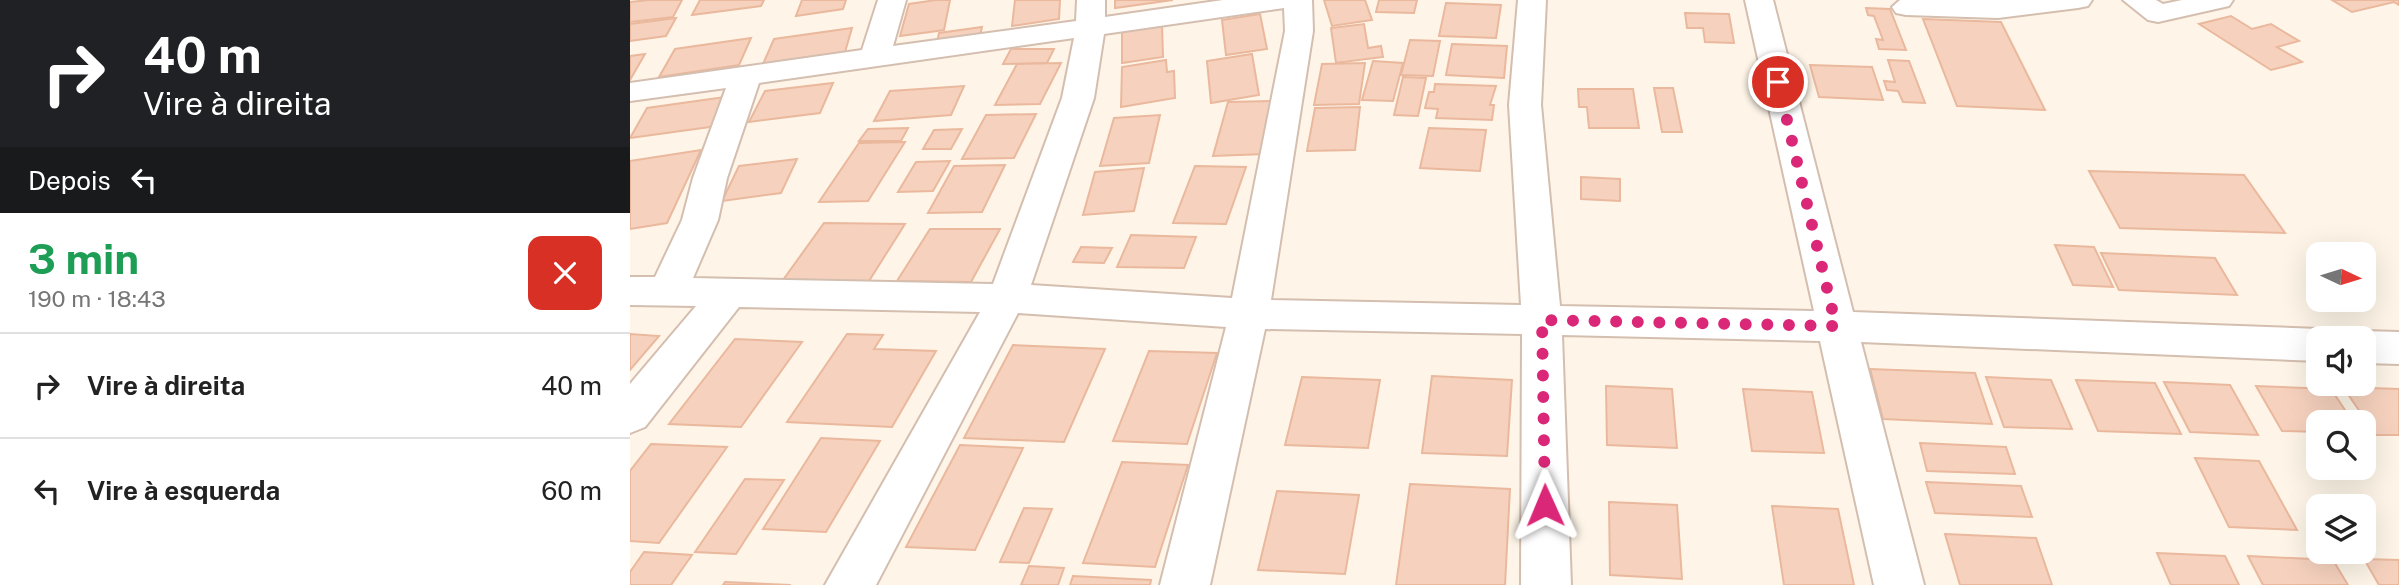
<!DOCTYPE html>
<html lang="pt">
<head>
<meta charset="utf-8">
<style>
  :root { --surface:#fff; --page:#f6f6f6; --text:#222; --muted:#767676; --line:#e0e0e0 }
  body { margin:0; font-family:"Public Sans",sans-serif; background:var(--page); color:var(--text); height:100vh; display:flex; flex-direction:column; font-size:26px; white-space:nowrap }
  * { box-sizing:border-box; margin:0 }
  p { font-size:23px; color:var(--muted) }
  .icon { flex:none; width:38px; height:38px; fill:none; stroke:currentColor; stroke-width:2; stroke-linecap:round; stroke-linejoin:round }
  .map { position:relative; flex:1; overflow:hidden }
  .details { display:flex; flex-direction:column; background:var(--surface); width:630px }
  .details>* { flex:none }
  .hud { background:#202124; color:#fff; overflow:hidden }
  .needle { width:46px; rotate:94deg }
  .buttons { position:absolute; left:1676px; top:242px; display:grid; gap:14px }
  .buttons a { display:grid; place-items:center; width:70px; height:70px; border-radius:14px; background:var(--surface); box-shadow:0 7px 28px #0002; font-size:35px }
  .pin { position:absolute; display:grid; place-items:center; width:60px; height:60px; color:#fff; margin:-30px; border:4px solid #fff; border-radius:50%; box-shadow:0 2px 7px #0007 }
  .me { position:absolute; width:77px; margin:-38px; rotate:359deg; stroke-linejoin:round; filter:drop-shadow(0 0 5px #0008) }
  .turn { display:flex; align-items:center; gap:24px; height:147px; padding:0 28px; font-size:32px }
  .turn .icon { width:91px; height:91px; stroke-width:2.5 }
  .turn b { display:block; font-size:49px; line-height:60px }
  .then { display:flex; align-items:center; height:66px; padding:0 28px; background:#0003; gap:14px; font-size:26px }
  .round { display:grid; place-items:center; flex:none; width:74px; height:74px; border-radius:14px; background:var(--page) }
  .overview { display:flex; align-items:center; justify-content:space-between; height:119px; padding:0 28px }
  h1 { font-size:42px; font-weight:700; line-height:52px; color:#1e9e55 }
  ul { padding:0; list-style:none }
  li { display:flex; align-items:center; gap:21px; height:105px; padding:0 28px; border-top:2px solid var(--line) }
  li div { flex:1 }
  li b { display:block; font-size:26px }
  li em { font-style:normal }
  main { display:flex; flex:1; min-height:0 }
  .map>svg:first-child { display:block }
  .building { fill:#f6d2be; stroke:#eab89d; stroke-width:2 }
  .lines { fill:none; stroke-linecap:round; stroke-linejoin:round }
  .minor-casing { stroke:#d4beaf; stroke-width:4 }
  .minor { fill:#fff; fill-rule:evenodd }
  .route { stroke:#db2777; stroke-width:12; stroke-dasharray:0 21.6 }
</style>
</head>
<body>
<main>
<section class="details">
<div class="hud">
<div class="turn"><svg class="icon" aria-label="right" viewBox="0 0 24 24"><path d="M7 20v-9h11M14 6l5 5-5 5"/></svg><div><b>40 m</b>Vire à direita</div></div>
<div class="then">Depois<svg class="icon" aria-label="left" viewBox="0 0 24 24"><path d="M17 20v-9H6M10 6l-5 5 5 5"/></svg></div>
</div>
<div class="overview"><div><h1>3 min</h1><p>190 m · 18:43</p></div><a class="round" style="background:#d93025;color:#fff"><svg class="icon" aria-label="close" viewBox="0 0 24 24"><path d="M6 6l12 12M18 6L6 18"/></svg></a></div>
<ul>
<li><svg class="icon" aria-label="right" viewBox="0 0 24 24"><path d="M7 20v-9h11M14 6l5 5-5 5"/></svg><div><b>Vire à direita</b></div><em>40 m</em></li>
<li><svg class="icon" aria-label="left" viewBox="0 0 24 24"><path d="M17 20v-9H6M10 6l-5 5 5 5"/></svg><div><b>Vire à esquerda</b></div><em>60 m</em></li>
</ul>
</section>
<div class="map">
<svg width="1769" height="585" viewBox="0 0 1769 585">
  <rect width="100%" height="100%" fill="#fef5e8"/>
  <!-- building -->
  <g class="building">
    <polygon points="19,0 52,0 43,17 0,22 0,2"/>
    <polygon points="70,0 134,0 131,6 62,15"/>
    <polygon points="172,0 216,0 213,9 166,16"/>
    <polygon points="306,0 320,0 314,30 270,36 279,4"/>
    <polygon points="385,0 430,0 429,19 382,26"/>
    <polygon points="485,0 543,0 485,8"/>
    <polygon points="694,0 735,0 742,20 702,26"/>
    <polygon points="749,0 787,0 784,13 746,12"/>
    <polygon points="1702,0 1769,0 1769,5 1764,2 1722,12"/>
    <polygon points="816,3 871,5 866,38 809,36"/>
    <polygon points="1236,8 1260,9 1276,50 1249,49 1246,39 1253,40 1244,16 1238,15"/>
    <polygon points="1055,13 1099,14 1104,43 1075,42 1073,28 1057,28"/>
    <polygon points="630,14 637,49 596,55 592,20"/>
    <polygon points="1601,16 1622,29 1641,24 1669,41 1647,47 1672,62 1641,70 1569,24"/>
    <polygon points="46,18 36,36 0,41 0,24"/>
    <polygon points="1293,19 1371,22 1415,110 1327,106"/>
    <polygon points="734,24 738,48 751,46 753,57 706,63 701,28"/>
    <polygon points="532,25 533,57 492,63 492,31"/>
    <polygon points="352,27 350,36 307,42 309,33"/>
    <polygon points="222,28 215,52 133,64 144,39"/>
    <polygon points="121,38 109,65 29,77 45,49"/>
    <polygon points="780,40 810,41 803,76 771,75"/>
    <polygon points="822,44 877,46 874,78 816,75"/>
    <polygon points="381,49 424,49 417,63 373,64"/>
    <polygon points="15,54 0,80 0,56"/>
    <polygon points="622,54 629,95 581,103 577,61"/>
    <polygon points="536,60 537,72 544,71 545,98 491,107 492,67"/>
    <polygon points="1258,60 1279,61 1295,103 1273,102 1268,91 1257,90 1254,81 1265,82"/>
    <polygon points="743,61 773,63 763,101 732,100"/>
    <polygon points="431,63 410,104 365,105 387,64"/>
    <polygon points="735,63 729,104 684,105 692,64"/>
    <polygon points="1180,65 1242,67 1253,100 1189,97"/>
    <polygon points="773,77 796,78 788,116 764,115"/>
    <polygon points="203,83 190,113 119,122 135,91"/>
    <polygon points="805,84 866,86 860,105 864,105 862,120 806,118 808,109 795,108 799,92 804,92"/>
    <polygon points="334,86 321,115 244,121 260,91"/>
    <polygon points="1024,88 1043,88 1052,132 1032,132"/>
    <polygon points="948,89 1003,89 1009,128 959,128 957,107 949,107"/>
    <polygon points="102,96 87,126 0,138 17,108"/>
    <polygon points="646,101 635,154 583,156 598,102"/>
    <polygon points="730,107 725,150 677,151 685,108"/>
    <polygon points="406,114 384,158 332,159 356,115"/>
    <polygon points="530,115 519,163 470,166 484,118"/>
    <polygon points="278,128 271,141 229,141 238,129"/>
    <polygon points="799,128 856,130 850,171 790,168"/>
    <polygon points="332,129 321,149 293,149 304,130"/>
    <polygon points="275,142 238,201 189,202 229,143"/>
    <polygon points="71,150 37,223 0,229 0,161"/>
    <polygon points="167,159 151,193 92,201 109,166"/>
    <polygon points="320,161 303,191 268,192 286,162"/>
    <polygon points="375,165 352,212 298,213 324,166"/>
    <polygon points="565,166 616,167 596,224 543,223"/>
    <polygon points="514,168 504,211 453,215 465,172"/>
    <polygon points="1459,171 1614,175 1655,233 1490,228"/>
    <polygon points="951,177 990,179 990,201 951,199"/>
    <polygon points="194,223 275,224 239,281 153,280"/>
    <polygon points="300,229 370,229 341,282 267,281"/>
    <polygon points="501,235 566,237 554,268 487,267"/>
    <polygon points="1425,245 1464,247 1483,287 1443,285"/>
    <polygon points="451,247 482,248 474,263 443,262"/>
    <polygon points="1471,253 1585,258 1607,295 1489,290"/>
    <polygon points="0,334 29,336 0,370"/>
    <polygon points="217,334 253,335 244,349 306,351 262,427 157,422"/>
    <polygon points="105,339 172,342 111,427 39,424"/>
    <polygon points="383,345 475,349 434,442 334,438"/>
    <polygon points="519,351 587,353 557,444 483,441"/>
    <polygon points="1240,369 1345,373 1362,424 1253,419"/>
    <polygon points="802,376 882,380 877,456 792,453"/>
    <polygon points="672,377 750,380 738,448 655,445"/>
    <polygon points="1356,377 1421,380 1442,429 1374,427"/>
    <polygon points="1446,380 1525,383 1551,434 1468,431"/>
    <polygon points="1534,382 1600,385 1628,435 1560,432"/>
    <polygon points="976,386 1042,389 1047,448 977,445"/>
    <polygon points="1626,386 1701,389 1723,422 1689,422 1689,432 1652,431"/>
    <polygon points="1713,387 1769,389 1769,435 1746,435"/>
    <polygon points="1113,389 1182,392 1194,453 1122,451"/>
    <polygon points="191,438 250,441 196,532 133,529"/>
    <polygon points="1290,443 1376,447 1385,474 1297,471"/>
    <polygon points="21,444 97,447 29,543 0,541 0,471"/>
    <polygon points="330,445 393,448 345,550 276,547"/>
    <polygon points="1565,458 1629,461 1667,530 1599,527"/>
    <polygon points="492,462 558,465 525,567 453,563"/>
    <polygon points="115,479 154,480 106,554 65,552"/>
    <polygon points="1296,482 1391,486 1402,517 1305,513"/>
    <polygon points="780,484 880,489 875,585 766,585"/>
    <polygon points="647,491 729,495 715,574 628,570"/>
    <polygon points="979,502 1047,505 1052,579 980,575"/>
    <polygon points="1142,506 1208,509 1224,585 1154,585"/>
    <polygon points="394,508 422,509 399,563 370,562"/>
    <polygon points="1315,534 1406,538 1422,585 1330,585"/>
    <polygon points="14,552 62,555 41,585 0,585 0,572"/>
    <polygon points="1527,553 1595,556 1609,585 1541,585"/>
    <polygon points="1618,556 1703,560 1718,585 1633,585"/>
    <polygon points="1734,559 1769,560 1769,585 1749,585"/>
    <polygon points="399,566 434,568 428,585 391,585"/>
    <polygon points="443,576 521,580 520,585 440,585"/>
    <polygon points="95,582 161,585 93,585"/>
  </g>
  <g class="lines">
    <defs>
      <g id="minor">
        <path d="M248,0h28l-13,46 183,-25 1,-21h28v17l118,-17h89l1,31 -42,269 250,5 -12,-200 9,-105h28l-5,105 19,201 254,5 -69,-311h28l80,312 466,17 14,5 2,4h-16v23l-458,-19 63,243h-50l-54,-244 -258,-6 9,250h-50l1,-251 -257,-5 -55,256h-50l66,-258 -208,-14 -142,272h-51l155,-273 -241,-5 -94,120 -15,6v-49l66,-78 -66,-1v-28h25l27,-57 11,-42 33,-90 -96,13v-18l232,-33zM654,8l1,23 -53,267 -201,-13 63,-187 10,-64zM444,38l-12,60 -69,186 -300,-6 25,-58 9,-42 32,-95z"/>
        <polygon points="1270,0 1462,0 1458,6 1448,8 1368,18 1276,15 1266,13 1262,7"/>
        <polygon points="1493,0 1526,0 1533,4 1552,0 1603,0 1599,6 1528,22 1518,20"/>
        <polygon points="1734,331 1769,332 1769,364 1734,363 1734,338 1719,338"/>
      </g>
    </defs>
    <!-- minor casing -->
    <use href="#minor" class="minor-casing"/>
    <!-- minor -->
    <use href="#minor" class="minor"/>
  </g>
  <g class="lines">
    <!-- route -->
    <polyline class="route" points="915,505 912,320 1206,326 1148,82"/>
  </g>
</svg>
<div class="buttons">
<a><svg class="needle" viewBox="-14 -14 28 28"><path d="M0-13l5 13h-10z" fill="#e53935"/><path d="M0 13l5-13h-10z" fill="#767676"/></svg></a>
<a><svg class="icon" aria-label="sound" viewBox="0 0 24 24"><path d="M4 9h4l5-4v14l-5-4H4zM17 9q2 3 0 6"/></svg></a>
<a><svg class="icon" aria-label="search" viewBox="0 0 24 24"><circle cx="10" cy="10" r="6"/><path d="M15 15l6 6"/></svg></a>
<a><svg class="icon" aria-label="layers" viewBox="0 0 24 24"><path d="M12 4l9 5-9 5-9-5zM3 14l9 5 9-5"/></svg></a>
</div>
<div class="pin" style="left:1148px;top:82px;background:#d93025"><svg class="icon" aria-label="arrive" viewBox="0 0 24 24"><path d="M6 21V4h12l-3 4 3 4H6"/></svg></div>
<svg class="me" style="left:915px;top:505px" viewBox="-20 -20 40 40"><path d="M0-17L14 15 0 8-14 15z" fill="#db2777" stroke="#fff" stroke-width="4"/></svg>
</div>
</main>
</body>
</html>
